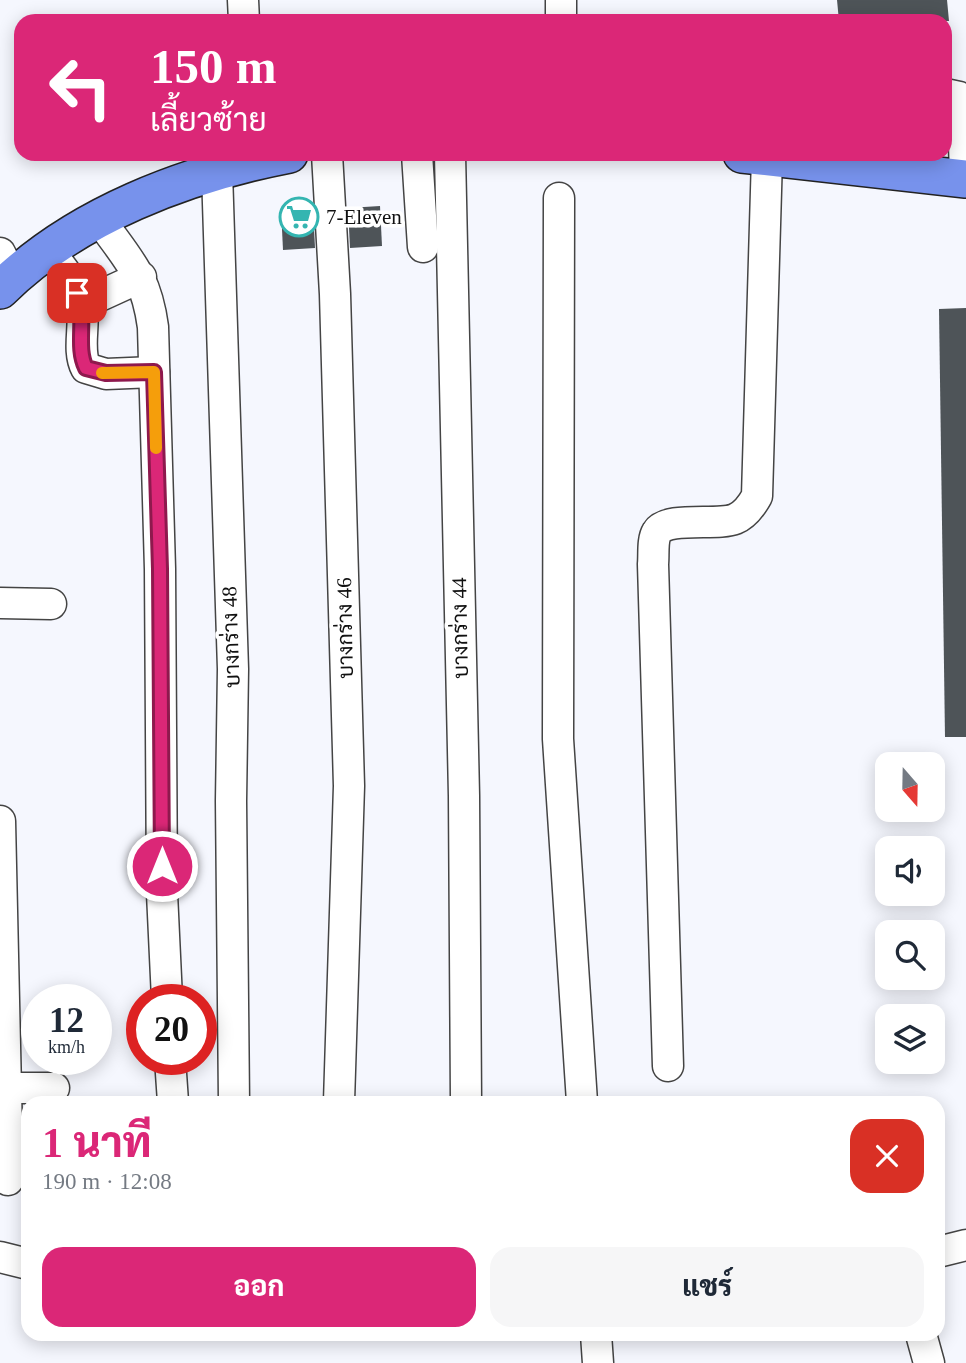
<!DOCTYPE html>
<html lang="th">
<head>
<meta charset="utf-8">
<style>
  :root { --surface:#fff; --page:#f6f6f7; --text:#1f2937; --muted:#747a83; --accent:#db2777 }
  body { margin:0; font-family:"Times New Roman",Sarabun,serif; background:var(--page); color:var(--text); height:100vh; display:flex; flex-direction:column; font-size:26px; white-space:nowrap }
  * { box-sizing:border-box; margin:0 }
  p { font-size:23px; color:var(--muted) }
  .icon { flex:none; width:38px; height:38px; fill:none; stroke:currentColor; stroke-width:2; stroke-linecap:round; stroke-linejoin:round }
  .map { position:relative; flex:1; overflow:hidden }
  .sheet { position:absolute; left:21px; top:1096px; width:924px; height:245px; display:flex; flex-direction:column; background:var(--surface); border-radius:21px; box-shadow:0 4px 18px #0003 }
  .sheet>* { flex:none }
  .guide { position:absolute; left:14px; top:14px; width:938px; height:147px; border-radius:21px; box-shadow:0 4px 18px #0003; background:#db2777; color:#fff; overflow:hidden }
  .needle { width:46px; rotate:160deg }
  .buttons { position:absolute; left:875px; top:752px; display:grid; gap:14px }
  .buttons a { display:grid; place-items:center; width:70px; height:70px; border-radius:14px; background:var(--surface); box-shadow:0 4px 18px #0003; font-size:35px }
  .speed { position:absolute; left:21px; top:984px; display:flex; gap:14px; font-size:35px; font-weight:700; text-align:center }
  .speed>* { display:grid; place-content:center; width:91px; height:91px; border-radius:50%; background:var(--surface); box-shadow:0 4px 18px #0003; line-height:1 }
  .speed small { font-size:18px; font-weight:400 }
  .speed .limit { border:10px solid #d22; background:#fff; color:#111 }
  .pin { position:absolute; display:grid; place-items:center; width:60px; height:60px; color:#fff; margin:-30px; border-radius:14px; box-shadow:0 4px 10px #0006 }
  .me { position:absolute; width:77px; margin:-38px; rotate:0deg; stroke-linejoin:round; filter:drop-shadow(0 0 5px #0008) }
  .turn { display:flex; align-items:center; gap:24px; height:147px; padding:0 21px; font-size:32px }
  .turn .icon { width:91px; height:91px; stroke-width:2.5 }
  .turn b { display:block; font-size:49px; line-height:60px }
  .round { display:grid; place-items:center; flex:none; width:74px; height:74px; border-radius:21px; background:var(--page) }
  .summary { display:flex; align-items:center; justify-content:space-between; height:119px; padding:0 21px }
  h1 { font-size:42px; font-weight:800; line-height:52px; color:var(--accent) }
  .action { display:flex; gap:14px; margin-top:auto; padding:14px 21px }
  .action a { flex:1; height:80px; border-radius:21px; background:var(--accent); color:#fff; font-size:28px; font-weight:800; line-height:80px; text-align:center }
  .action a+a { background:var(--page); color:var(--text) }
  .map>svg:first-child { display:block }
  .building { fill:#4e5458 }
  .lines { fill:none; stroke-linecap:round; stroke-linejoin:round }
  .minor-casing { stroke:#444; stroke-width:33 }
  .major-casing { stroke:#222; stroke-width:40 }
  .minor { stroke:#fff; stroke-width:30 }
  .major { stroke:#7792ec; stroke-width:37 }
  .route-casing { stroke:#8e194d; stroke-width:18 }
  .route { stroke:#db2777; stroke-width:12 }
  .slow { stroke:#f59e0b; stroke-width:12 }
  .labels { text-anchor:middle; stroke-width:7; stroke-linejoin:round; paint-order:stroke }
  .poi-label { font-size:21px; fill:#111; stroke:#fff; text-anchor:start }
  .street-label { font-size:21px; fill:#111; stroke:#fff }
</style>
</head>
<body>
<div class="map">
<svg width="966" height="1363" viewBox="0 0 966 1363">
  <rect width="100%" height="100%" fill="#f5f7fe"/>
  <!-- building -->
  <g class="building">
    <polygon points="837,0 947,0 949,21 839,21"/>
    <polygon points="380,206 382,246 350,248 348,208"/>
    <polygon points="313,208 315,248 283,250 281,209"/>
    <polygon points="966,308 966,737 945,737 939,309"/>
  </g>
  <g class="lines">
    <defs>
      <g id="minor">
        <polyline points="243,0 244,21"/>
        <polyline points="561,21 561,0"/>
        <polyline points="945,94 959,97 963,106 965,179"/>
        <polyline points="327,154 335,294 349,786 339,1102"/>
        <polyline points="417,154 423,247"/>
        <polyline points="450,154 464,796 466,1102"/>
        <polyline points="217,172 233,669 231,801 234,1102"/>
        <polyline points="559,198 558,739 582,1102"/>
        <path d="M100,220c29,41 46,55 53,107l7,242 2,324 5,106"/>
        <path d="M49,251c12,16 30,36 33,57 3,19 -5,43 4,60l20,6 48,-2"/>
        <polyline points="0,253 13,278"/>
        <polyline points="82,304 141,277"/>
        <polyline points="0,603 51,604"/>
        <polyline points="0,821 8,1180"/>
        <polyline points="170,1059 173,1102"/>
        <path d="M668,1066l-15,-502c1,-9 -1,-24 4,-32 9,-16 61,-6 78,-13 10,-4 17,-14 22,-23l10,-339"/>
        <polyline points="0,1088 54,1088"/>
        <polyline points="938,1252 966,1245"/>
        <polyline points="0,1257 28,1264"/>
        <polyline points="596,1334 598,1363"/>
        <polyline points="921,1334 929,1363"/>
      </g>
      <g id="major">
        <polyline points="742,154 966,179"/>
        <path d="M0,290c76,-75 186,-116 289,-136"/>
      </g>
    </defs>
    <!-- minor casing -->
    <use href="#minor" class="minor-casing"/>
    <!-- major casing -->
    <use href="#major" class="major-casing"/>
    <!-- minor -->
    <use href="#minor" class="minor"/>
    <!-- major -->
    <use href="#major" class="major"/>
  </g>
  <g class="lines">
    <defs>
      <path id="route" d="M77,293c10,24 -2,53 9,75l20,5 48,-1 6,197 2,297"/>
    </defs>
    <!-- route casing -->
    <use href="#route" class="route-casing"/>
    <!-- route -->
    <use href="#route" class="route"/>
    <!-- slow -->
    <polyline class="slow" points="102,373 154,372 156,448"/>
  </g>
  <!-- icons -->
  <defs>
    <symbol id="supermarket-ring" viewBox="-11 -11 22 22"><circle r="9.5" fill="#fff" stroke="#34b5b1" stroke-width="1.5"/><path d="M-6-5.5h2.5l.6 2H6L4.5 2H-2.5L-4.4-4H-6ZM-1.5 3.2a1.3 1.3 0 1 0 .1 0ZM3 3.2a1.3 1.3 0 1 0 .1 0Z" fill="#34b5b1"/></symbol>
  </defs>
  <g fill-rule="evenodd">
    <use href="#supermarket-ring" x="277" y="195" width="44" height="44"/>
  </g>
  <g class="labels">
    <!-- poi labels -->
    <g class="poi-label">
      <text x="326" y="224">7-Eleven</text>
    </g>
    <!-- street labels -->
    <g class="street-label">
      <text transform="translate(345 628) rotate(-91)" y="7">บางกร่าง 46</text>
      <text transform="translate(460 628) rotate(-91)" y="7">บางกร่าง 44</text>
      <text transform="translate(231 637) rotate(-92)" y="7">บางกร่าง 48</text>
    </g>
  </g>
</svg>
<div class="buttons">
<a><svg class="needle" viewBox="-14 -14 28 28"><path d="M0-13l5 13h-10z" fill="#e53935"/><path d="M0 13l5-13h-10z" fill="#747a83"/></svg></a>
<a><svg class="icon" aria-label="sound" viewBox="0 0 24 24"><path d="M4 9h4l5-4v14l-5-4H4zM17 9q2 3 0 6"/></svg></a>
<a><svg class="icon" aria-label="search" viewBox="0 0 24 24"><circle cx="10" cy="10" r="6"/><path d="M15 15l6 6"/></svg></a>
<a><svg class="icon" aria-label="layers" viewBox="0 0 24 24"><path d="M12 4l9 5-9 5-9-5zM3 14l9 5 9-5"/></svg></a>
</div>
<div class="speed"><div>12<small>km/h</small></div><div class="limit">20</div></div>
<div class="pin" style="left:77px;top:293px;background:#d93025"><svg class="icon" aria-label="arrive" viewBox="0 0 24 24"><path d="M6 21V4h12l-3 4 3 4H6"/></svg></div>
<svg class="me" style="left:162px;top:866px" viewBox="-20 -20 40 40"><circle r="17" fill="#db2777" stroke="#fff" stroke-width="3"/><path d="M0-11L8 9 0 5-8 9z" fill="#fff"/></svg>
<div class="guide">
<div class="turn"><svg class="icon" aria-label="left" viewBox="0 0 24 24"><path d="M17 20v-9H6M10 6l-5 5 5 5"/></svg><div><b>150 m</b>เลี้ยวซ้าย</div></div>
</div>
<section class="sheet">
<div class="summary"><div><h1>1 นาที</h1><p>190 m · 12:08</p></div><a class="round" style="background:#d93025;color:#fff"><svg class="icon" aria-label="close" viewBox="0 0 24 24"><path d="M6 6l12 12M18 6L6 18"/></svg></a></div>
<div class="action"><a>ออก</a><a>แชร์</a></div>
</section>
</div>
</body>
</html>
